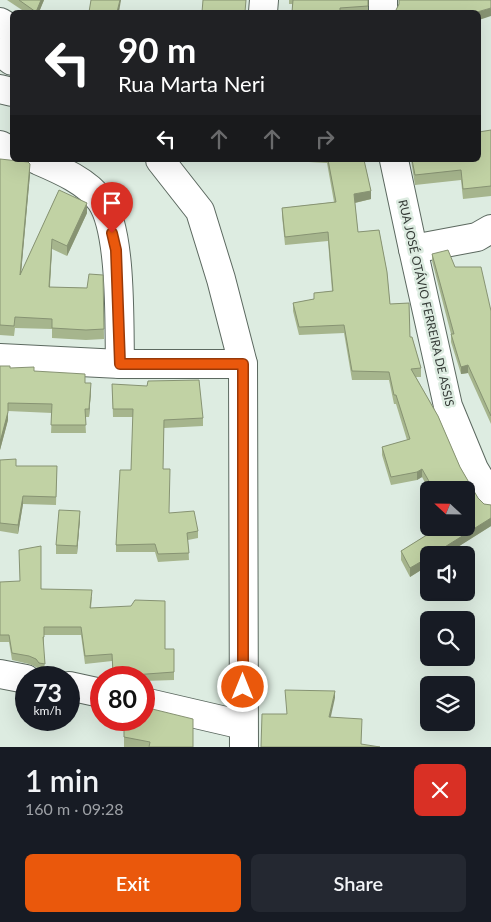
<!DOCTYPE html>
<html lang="en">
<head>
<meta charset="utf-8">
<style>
  :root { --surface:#171b24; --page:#242831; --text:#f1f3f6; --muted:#9ea1a6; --accent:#ea580c }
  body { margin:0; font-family:Lato,sans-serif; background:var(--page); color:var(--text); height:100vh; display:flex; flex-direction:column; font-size:19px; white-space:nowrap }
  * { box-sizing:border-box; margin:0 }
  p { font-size:16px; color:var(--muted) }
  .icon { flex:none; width:28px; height:28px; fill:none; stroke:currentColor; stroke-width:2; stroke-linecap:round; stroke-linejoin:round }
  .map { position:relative; height:747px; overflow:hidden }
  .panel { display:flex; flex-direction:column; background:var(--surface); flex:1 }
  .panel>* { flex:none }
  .guide { position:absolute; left:10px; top:10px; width:471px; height:152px; border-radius:8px; box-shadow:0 5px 20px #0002; background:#202124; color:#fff; overflow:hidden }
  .needle { width:32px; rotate:292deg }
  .fabs { position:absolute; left:420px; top:481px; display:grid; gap:10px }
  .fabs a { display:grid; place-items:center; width:55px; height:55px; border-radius:8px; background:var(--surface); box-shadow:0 5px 20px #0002; font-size:25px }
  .speed { position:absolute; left:15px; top:666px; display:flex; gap:10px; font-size:25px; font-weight:700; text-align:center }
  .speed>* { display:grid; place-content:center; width:65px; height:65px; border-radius:50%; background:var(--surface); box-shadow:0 5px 20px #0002; line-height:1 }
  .speed small { font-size:12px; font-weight:400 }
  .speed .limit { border:8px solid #d22; background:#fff; color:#111 }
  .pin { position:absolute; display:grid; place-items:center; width:42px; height:42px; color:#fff; margin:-51px -21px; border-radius:50% 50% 50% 0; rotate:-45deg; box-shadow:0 0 5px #0007 }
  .pin .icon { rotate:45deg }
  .me { position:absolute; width:55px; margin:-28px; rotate:0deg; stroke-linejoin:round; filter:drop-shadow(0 0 4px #0008) }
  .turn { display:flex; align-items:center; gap:18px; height:105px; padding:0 25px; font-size:22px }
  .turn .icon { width:65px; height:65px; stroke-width:2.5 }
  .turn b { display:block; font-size:35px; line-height:42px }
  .lanes { display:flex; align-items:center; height:48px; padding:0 25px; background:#0003; justify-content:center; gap:25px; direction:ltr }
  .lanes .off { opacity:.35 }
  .round { display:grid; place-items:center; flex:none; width:52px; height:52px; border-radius:8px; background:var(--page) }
  .headline { display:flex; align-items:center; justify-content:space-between; height:85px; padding:0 25px }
  h1 { font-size:30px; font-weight:600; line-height:38px }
  .button { display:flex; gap:10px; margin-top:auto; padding:10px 25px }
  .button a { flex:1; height:58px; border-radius:8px; background:var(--accent); color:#fff; font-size:20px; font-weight:600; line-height:58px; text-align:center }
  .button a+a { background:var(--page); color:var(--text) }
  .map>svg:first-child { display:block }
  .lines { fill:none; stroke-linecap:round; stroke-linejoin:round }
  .minor-casing { stroke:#5c6960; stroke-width:30 }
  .trunk-casing { stroke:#5c6960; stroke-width:30 }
  .minor { stroke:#fff; stroke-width:28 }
  .trunk { stroke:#fff; stroke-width:28 }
  .wall { fill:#a6b58d }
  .shaded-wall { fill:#879373 }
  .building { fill:#c1d2a4; stroke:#879373 }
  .route-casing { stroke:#983908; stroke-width:12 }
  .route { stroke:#ea580c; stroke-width:9 }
  .labels { text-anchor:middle; stroke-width:5; stroke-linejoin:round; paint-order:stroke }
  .street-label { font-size:12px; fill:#353b37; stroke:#ddece1 }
</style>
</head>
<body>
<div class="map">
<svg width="491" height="747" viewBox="0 0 491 747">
  <rect width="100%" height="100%" fill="#ddece1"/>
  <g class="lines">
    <defs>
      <g id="minor">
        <polyline points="383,0 383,12"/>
        <polyline points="263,12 264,0"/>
        <polyline points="0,22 12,29"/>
        <polyline points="0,145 12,151"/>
        <path d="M37,160c21,9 50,21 64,41 21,31 18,123 19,163"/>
        <polyline points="394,160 413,249 448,406 474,469 491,498"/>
        <polyline points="413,249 477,237 491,229"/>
        <polyline points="0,358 120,364 243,364"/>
        <polyline points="0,674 26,679"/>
        <polyline points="69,686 101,693"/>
        <polyline points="144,702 243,725"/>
      </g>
      <g id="trunk">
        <polyline points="0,52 12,61"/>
        <polyline points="0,89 12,92"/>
        <polyline points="160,160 200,211 221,279 243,364 244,747"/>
      </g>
    </defs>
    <!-- minor casing -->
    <use href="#minor" class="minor-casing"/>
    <!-- trunk casing -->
    <use href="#trunk" class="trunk-casing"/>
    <!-- minor -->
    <use href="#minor" class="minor"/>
    <!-- trunk -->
    <use href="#trunk" class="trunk"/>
  </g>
  <!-- wall -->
  <g class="wall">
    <polygon points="7,0 44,0 39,12 25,12"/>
    <polygon points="289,0 368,0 368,12 292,12 292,4 289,4"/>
    <polygon points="491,130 491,196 463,199 461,180 415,185 411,160 479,160"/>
    <polygon points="0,159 30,174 21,273 59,190 87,213 67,256 52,249 50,287 87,288 103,275 104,339 86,340 52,338 52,329 15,328 14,336 0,335"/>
    <polygon points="273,160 364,160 371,191 371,199 355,203 358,232 379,230 387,272 390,304 409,303 410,337 412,337 421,368 421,377 416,377 438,416 460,467 478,498 484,504 491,505 491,526 445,555 429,555 429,565 410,577 401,560 401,551 438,528 466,528 466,490 429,490 422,477 417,480 391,485 382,455 382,447 407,440 396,404 394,404 389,380 352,380 344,333 299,335 293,311 293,303 314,299 314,293 332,291 328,241 285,245 282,216 282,208 334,202 327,163"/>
    <polygon points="432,254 455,267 491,311 491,424 468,373 461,374 451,342 451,334 432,261"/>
    <polygon points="0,366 10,368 34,371 85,383 91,391 89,417 85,417 86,433 51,433 52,413 8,411 8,420 0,450"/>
    <polygon points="112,384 203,418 203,426 164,428 163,469 169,513 198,531 198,538 188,540 189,560 158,562 155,552 116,552 116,545 131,470 133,417 113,417"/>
    <polygon points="0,460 16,466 57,466 56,505 23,504 18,534 0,531"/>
    <polygon points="80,519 77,554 56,554 56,545"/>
    <polygon points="0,582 92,597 91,608 165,649 174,649 174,680 144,681 144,678 113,678 112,661 85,664 81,635 44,635 44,645 43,645 45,672 39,671 36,667 29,664 12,660 9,642 0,642"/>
    <polygon points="124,720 193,747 124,747"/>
  </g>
  <!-- shaded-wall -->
  <g class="shaded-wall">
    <polygon points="41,0 44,0 39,12 36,12"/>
    <polygon points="120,0 121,0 119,12 117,12"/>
    <polygon points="491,8 491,16 479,20 479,12 477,12"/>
    <polygon points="30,164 30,174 20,285 20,275"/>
    <polygon points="371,191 371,199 354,203 354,194"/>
    <polygon points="87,203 87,213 67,256 67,246"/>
    <polygon points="52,239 52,249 49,297 49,287"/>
    <polygon points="468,365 468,373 461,374 461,367"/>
    <polygon points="91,383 91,391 89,417 89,409"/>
    <polygon points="8,403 8,420 0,450 0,442"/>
    <polygon points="422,469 422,477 417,480 417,472"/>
    <polygon points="23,496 23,504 18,534 18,525"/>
    <polygon points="80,511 80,519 77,554 77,546"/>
    <polygon points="491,518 491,526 445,555 432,555"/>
    <polygon points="429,557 429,565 410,577 410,568"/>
    <polygon points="335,691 335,698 329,725 329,717"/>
  </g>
  <!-- building -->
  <g class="building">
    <polygon points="19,0 41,0 36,12"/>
    <polygon points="91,0 120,0 117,12 89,12"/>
    <polygon points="203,0 246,0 245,12 202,12"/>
    <polygon points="293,0 368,0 368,6 340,8 340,12 292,12"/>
    <polygon points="399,0 491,0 491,8 477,12 395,12 399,4"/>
    <polygon points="491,130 491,186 463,189 461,170 415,175 412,160 479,160 479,132"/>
    <polygon points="0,159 28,162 30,164 20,275 59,190 87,203 67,246 52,239 49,287 87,288 89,274 103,275 104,329 86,330 52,328 52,319 15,317 14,326 0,325"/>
    <polygon points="328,160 364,160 371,191 354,194 358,232 379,230 387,272 390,304 409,303 410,337 412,337 421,368 411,369 438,416 460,467 478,498 484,504 491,505 491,518 432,555 429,555 429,557 410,568 401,551 438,528 466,528 466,490 434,490 422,469 417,472 391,477 382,447 410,439 396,395 394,395 389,372 352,371 344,325 299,327 293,303 314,299 314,293 333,291 328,232 285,237 282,208 336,202"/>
    <polygon points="448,250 455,267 481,267 491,311 491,416 468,365 461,367 451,334 454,334 432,254"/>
    <polygon points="0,366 10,366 10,368 34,367 34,371 85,374 85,383 91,383 89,409 85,409 86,425 51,425 52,404 8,403 8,412 0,442"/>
    <polygon points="199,380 203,418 164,420 163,469 170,469 169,513 194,511 198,531 187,533 189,553 158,554 155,544 116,545 120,470 131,470 133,409 113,409 112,384 147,386 148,381"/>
    <polygon points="16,459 16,466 57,466 56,497 23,496 18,525 0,523 0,460"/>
    <polygon points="59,510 80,511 77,546 56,545"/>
    <polygon points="41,546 41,589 92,590 90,608 131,606 135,600 165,601 165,649 174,649 174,672 133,675 133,672 113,673 112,654 85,656 81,627 44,627 44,637 43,637 45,664 39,663 36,659 29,656 12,653 9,635 0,635 0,582 20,581 19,550"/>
    <polygon points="285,690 335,691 329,717 362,719 361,744 380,747 261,747 262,714 287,714"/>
    <polygon points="144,707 193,719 193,747 149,747 150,742 124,737 124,720 144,720"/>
  </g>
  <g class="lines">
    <defs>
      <polyline id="route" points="112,233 116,250 120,364 243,364 243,687"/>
    </defs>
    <!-- route casing -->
    <use href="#route" class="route-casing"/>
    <!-- route -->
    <use href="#route" class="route"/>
  </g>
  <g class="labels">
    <!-- street labels -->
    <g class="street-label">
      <text transform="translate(426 303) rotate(77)" y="4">RUA JOSÉ OTÁVIO FERREIRA DE ASSIS</text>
    </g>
  </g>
</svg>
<div class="fabs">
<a><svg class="needle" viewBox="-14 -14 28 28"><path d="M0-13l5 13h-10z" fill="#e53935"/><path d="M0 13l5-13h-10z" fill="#9ea1a6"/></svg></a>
<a><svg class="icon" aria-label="sound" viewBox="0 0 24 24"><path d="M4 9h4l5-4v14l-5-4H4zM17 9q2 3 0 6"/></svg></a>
<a><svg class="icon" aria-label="search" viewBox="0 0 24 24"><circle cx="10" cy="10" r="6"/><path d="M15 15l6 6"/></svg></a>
<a><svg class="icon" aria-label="layers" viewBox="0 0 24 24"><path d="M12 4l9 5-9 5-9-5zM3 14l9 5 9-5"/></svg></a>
</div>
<div class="speed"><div>73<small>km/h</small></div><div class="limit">80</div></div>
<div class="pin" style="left:112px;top:233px;background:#d93025"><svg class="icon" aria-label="arrive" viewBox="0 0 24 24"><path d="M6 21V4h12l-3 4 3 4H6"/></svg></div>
<svg class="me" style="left:243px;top:687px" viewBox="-20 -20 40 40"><circle r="17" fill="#ea580c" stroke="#fff" stroke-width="3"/><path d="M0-11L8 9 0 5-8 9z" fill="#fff"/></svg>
<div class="guide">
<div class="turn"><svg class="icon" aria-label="left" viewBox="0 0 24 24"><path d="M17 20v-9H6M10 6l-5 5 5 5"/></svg><div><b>90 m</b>Rua Marta Neri</div></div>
<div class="lanes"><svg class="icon" aria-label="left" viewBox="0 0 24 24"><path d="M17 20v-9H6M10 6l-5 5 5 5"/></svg><svg class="icon off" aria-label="ahead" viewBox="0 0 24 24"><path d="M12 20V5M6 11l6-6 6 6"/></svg><svg class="icon off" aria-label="ahead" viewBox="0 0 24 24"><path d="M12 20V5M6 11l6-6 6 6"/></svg><svg class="icon off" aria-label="right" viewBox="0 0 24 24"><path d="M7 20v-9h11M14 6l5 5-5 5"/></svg></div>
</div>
</div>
<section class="panel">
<div class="headline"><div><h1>1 min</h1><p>160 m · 09:28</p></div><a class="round" style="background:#d93025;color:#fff"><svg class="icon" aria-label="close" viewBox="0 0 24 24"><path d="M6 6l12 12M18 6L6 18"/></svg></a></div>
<div class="button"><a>Exit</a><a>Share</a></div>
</section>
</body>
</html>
